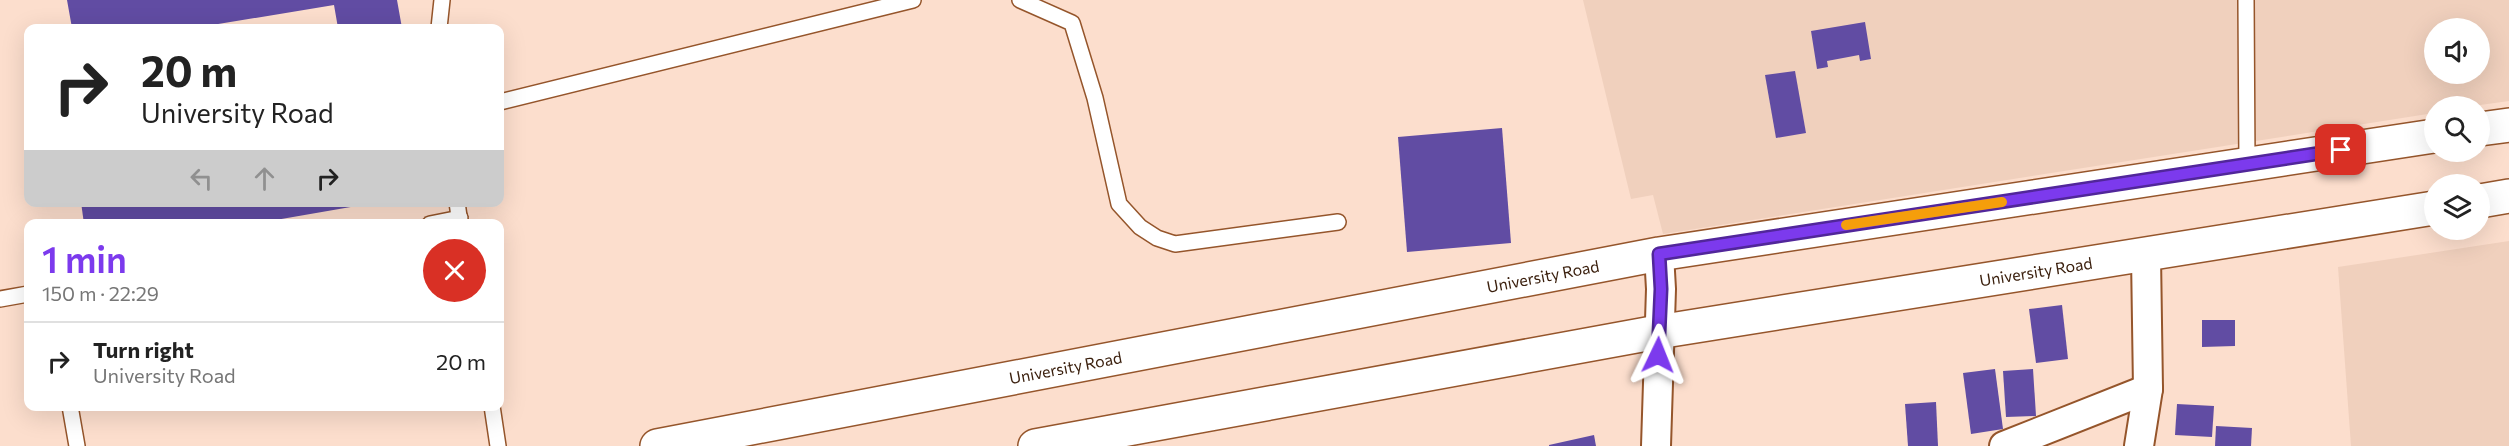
<!DOCTYPE html>
<html lang="en">
<head>
<meta charset="utf-8">
<style>
  :root { --surface:#fff; --page:#f6f6f6; --text:#222; --muted:#767676; --line:#e0e0e0; --accent:#7c3aed }
  body { margin:0; font-family:Commissioner,sans-serif; background:var(--page); color:var(--text); height:100vh; display:flex; flex-direction:column; font-size:22px; white-space:nowrap }
  * { box-sizing:border-box; margin:0 }
  p { font-size:20px; color:var(--muted) }
  .icon { flex:none; width:33px; height:33px; fill:none; stroke:currentColor; stroke-width:2; stroke-linecap:round; stroke-linejoin:round }
  .map { position:relative; flex:1; overflow:hidden }
  .sheet { position:absolute; left:24px; top:219px; width:480px; height:192px; display:flex; flex-direction:column; background:var(--surface); border-radius:12px; box-shadow:0 6px 24px #0002 }
  .sheet>* { flex:none }
  .guide { position:absolute; left:24px; top:24px; width:480px; height:183px; border-radius:12px; box-shadow:0 6px 24px #0002; background:#fff; color:var(--text); overflow:hidden }
  .buttons { position:absolute; left:2424px; top:18px; display:grid; gap:12px }
  .buttons a { display:grid; place-items:center; width:66px; height:66px; border-radius:50%; background:var(--surface); box-shadow:0 6px 24px #0002; font-size:30px }
  .pin { position:absolute; display:grid; place-items:center; width:51px; height:51px; color:#fff; margin:-26px; border-radius:12px; box-shadow:0 3px 9px #0006 }
  .me { position:absolute; width:66px; margin:-33px; rotate:2deg; stroke-linejoin:round; filter:drop-shadow(0 0 4px #0008) }
  .turn { display:flex; align-items:center; gap:21px; height:126px; padding:0 18px; font-size:27px }
  .turn .icon { width:78px; height:78px; stroke-width:2.5 }
  .turn b { display:block; font-size:42px; line-height:51px }
  .lanes { display:flex; align-items:center; height:57px; padding:0 18px; background:#0003; justify-content:center; gap:30px; direction:ltr }
  .lanes .off { opacity:.35 }
  .round { display:grid; place-items:center; flex:none; width:63px; height:63px; border-radius:32px; background:var(--page) }
  .head { display:flex; align-items:center; justify-content:space-between; height:102px; padding:0 18px }
  h1 { font-size:36px; font-weight:600; line-height:45px; color:var(--accent) }
  ul { padding:0; list-style:none }
  li { display:flex; align-items:center; gap:18px; height:78px; padding:0 18px; border-top:2px solid var(--line) }
  li div { flex:1 }
  li b { display:block; font-size:22px }
  li em { font-style:normal }
  .map>svg:first-child { display:block }
  .built { fill:#f0d0bd; fill-rule:evenodd }
  .building { fill:#614ca3 }
  .lines { fill:none; stroke-linecap:round; stroke-linejoin:round }
  .service-casing { stroke:#95552b; stroke-width:18 }
  .minor-casing { stroke:#95552b; stroke-width:32 }
  .primary-casing { stroke:#95552b; stroke-width:36 }
  .service { stroke:#fff; stroke-width:15 }
  .minor { stroke:#fff; stroke-width:28 }
  .primary { stroke:#fff; stroke-width:33 }
  .route-casing { stroke:#51269a; stroke-width:15 }
  .route { stroke:#7c3aed; stroke-width:10 }
  .slow { stroke:#f59e0b; stroke-width:10 }
  .labels { text-anchor:middle; stroke-width:6; stroke-linejoin:round; paint-order:stroke }
  .street-label { font-size:16px; fill:#3b200e; stroke:#feefe6 }
</style>
</head>
<body>
<div class="map">
<svg width="2509" height="446" viewBox="0 0 2509 446">
  <rect width="100%" height="100%" fill="#fcdecd"/>
  <!-- built -->
  <g class="built">
    <path d="M1583,0h926v101l-36,5h-39v7l-771,121 -10,-39 -22,4zM2434,28h46v46h-46z"/>
    <polygon points="2509,241 2509,446 2351,446 2338,267"/>
  </g>
  <!-- building -->
  <g class="building">
    <polygon points="67,0 397,0 402,28 338,28 334,5 194,28 72,28"/>
    <polygon points="1865,22 1871,59 1860,61 1859,55 1827,61 1828,67 1817,69 1811,31"/>
    <polygon points="1795,71 1806,133 1776,138 1765,75"/>
    <polygon points="1502,128 1511,243 1407,252 1398,137"/>
    <polygon points="81,202 368,202 368,204 252,224 84,224"/>
    <polygon points="2062,305 2068,359 2036,363 2029,309"/>
    <polygon points="2202,320 2235,320 2235,346 2202,347"/>
    <polygon points="1995,369 2003,429 1971,434 1963,373"/>
    <polygon points="2033,369 2036,416 2006,417 2003,371"/>
    <polygon points="1936,402 1938,446 1908,446 1905,404"/>
    <polygon points="2177,404 2214,406 2212,437 2175,435"/>
    <polygon points="2216,426 2252,428 2251,446 2215,446"/>
    <polygon points="1594,435 1596,446 1549,446 1549,445"/>
  </g>
  <g class="lines">
    <defs>
      <g id="service">
        <polyline points="1020,0 1072,23 1095,98 1119,204 1140,227 1157,238 1175,244 1338,222"/>
        <polyline points="2246,0 2247,164"/>
        <polyline points="439,28 442,0"/>
        <polyline points="500,102 913,0"/>
        <polyline points="457,202 460,224"/>
        <polyline points="430,224 460,218"/>
        <polyline points="0,299 28,294"/>
        <polyline points="70,406 77,446"/>
        <polyline points="492,406 498,446"/>
      </g>
      <g id="minor">
        <polyline points="1656,446 1661,289 1659,254"/>
        <polyline points="2004,446 2148,389"/>
        <polyline points="2139,446 2148,389 2146,256"/>
      </g>
      <g id="primary">
        <polyline points="2480,129 2509,125"/>
        <polyline points="2480,201 2509,196"/>
        <path id="s1" d="M657,446l1002,-192 775,-118"/>
        <path id="s2" d="M1035,446l623,-114 776,-124"/>
      </g>
    </defs>
    <!-- service casing -->
    <use href="#service" class="service-casing"/>
    <!-- minor casing -->
    <use href="#minor" class="minor-casing"/>
    <!-- primary casing -->
    <use href="#primary" class="primary-casing"/>
    <!-- service -->
    <use href="#service" class="service"/>
    <!-- minor -->
    <use href="#minor" class="minor"/>
    <!-- primary -->
    <use href="#primary" class="primary"/>
  </g>
  <g class="lines">
    <defs>
      <polyline id="route" points="1658,355 1661,289 1659,254 2341,150"/>
    </defs>
    <!-- route casing -->
    <use href="#route" class="route-casing"/>
    <!-- route -->
    <use href="#route" class="route"/>
    <!-- slow -->
    <polyline class="slow" points="1846,225 2002,202"/>
  </g>
  <g class="labels">
    <!-- street labels -->
    <g class="street-label">
      <text dy="6" stroke="none"><textPath href="#s2" startOffset="1016">University Road</textPath></text>
      <text dy="6" stroke="none"><textPath href="#s1" startOffset="902">University Road</textPath></text>
      <text dy="6" stroke="none"><textPath href="#s1" startOffset="416">University Road</textPath></text>
    </g>
  </g>
</svg>
<div class="buttons">
<a><svg class="icon" aria-label="sound" viewBox="0 0 24 24"><path d="M4 9h4l5-4v14l-5-4H4zM17 9q2 3 0 6"/></svg></a>
<a><svg class="icon" aria-label="search" viewBox="0 0 24 24"><circle cx="10" cy="10" r="6"/><path d="M15 15l6 6"/></svg></a>
<a><svg class="icon" aria-label="layers" viewBox="0 0 24 24"><path d="M12 4l9 5-9 5-9-5zM3 14l9 5 9-5"/></svg></a>
</div>
<div class="pin" style="left:2341px;top:150px;background:#d93025"><svg class="icon" aria-label="arrive" viewBox="0 0 24 24"><path d="M6 21V4h12l-3 4 3 4H6"/></svg></div>
<svg class="me" style="left:1658px;top:355px" viewBox="-20 -20 40 40"><path d="M0-17L14 15 0 8-14 15z" fill="#7c3aed" stroke="#fff" stroke-width="4"/></svg>
<div class="guide">
<div class="turn"><svg class="icon" aria-label="right" viewBox="0 0 24 24"><path d="M7 20v-9h11M14 6l5 5-5 5"/></svg><div><b>20 m</b>University Road</div></div>
<div class="lanes"><svg class="icon off" aria-label="left" viewBox="0 0 24 24"><path d="M17 20v-9H6M10 6l-5 5 5 5"/></svg><svg class="icon off" aria-label="ahead" viewBox="0 0 24 24"><path d="M12 20V5M6 11l6-6 6 6"/></svg><svg class="icon" aria-label="right" viewBox="0 0 24 24"><path d="M7 20v-9h11M14 6l5 5-5 5"/></svg></div>
</div>
<section class="sheet">
<div class="head"><div><h1>1 min</h1><p>150 m · 22:29</p></div><a class="round" style="background:#d93025;color:#fff"><svg class="icon" aria-label="close" viewBox="0 0 24 24"><path d="M6 6l12 12M18 6L6 18"/></svg></a></div>
<ul>
<li><svg class="icon" aria-label="right" viewBox="0 0 24 24"><path d="M7 20v-9h11M14 6l5 5-5 5"/></svg><div><b>Turn right</b><p>University Road</p></div><em>20 m</em></li>
</ul>
</section>
</div>
</body>
</html>
